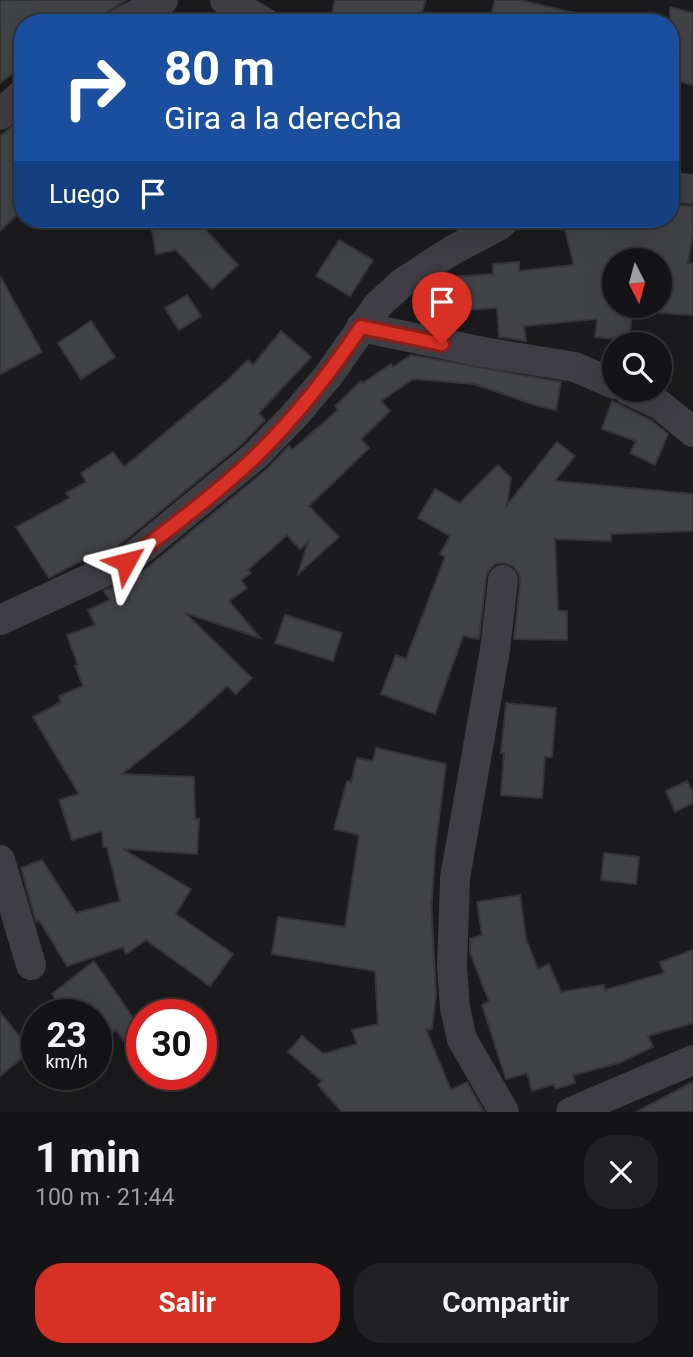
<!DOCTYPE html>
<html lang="es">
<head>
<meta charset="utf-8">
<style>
  :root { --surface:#141416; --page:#212123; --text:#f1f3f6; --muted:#9d9ea1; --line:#333335; --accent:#d93025 }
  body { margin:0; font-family:Roboto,sans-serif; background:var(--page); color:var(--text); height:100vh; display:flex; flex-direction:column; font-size:26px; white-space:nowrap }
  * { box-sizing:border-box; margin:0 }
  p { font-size:23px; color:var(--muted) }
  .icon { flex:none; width:38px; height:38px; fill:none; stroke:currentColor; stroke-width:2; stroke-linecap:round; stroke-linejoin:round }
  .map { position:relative; height:1112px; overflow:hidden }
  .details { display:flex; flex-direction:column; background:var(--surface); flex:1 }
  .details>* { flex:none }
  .top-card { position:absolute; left:14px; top:14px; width:665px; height:214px; border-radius:28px; box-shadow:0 7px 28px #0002,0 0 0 2px var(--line); background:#1a4fa0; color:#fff; overflow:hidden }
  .needle { width:46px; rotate:174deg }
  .buttons { position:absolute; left:602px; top:248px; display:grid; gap:14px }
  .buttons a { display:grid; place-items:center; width:70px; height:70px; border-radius:50%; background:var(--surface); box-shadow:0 7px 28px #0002,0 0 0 2px var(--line); font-size:35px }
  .speed { position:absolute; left:21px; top:999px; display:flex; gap:14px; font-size:35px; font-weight:700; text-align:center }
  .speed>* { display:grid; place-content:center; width:91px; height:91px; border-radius:50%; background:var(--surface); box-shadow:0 7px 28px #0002,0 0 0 2px var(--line); line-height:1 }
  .speed small { font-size:18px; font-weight:400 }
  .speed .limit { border:10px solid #d22; background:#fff; color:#111 }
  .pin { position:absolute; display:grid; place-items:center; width:60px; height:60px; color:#fff; margin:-72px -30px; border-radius:50% 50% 50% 0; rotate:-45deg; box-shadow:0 0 7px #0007 }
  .pin .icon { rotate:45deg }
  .me { position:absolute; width:77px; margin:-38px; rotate:52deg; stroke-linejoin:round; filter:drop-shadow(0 0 5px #0008) }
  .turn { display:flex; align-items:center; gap:24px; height:147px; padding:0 35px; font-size:32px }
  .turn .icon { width:91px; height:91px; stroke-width:2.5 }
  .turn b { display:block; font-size:49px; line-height:60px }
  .then { display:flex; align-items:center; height:66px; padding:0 35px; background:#0003; gap:14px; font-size:26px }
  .round { display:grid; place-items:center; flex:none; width:74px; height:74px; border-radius:28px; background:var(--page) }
  .headline { display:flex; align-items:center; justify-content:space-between; height:119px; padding:0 35px }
  h1 { font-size:42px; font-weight:700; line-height:52px }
  .action { display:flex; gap:14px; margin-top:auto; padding:14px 35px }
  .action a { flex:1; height:80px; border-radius:28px; background:var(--accent); color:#fff; font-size:28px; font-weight:700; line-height:80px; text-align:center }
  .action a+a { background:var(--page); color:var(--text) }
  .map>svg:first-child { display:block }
  .building { fill:#424347; stroke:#353539; stroke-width:2 }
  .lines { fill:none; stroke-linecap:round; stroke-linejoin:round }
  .minor { stroke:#3e3e44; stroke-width:30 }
  .route-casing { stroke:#8d1f18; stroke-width:18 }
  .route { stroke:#d93025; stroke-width:12 }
</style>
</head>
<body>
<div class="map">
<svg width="693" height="1112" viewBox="0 0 693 1112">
  <rect width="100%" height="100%" fill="#1b1b1d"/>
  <!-- building -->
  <g class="building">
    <polygon points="0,0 126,0 106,13 103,23 97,23 90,15 80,23 23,23 23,66 0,83"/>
    <polygon points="335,0 426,0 418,23 330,23"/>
    <polygon points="495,0 520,0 579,14 578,23 489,23"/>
    <polygon points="670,7 693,13 693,85 670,79"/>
    <polygon points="23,117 23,209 0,231 0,136"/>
    <polygon points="670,205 693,206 693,234 688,263 693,263 693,315 660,313 660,261 614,261 614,306 633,306 629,340 595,337 597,319 524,326 526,341 499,337 497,308 453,311 450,277 493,274 493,264 519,262 519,271 574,265 562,219 616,219 655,224 656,219 670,219"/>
    <polygon points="150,219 203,219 205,229 238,265 212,289 176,250 156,254"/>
    <polygon points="339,240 373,260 350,296 316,276"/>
    <polygon points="0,276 42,352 0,374"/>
    <polygon points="187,295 201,316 179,330 165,308"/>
    <polygon points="91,321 115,357 81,379 58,343"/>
    <polygon points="281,331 311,357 259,413 265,420 243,443 117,547 86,561 84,559 49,578 16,527 70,498 66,493 86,482 81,473 113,452 124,467 228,380 248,360 253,365"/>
    <polygon points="411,355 561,382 556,410 538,406 474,384 413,379 381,401 390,411 361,439 369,448 309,506 339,537 298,574 308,542 300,549 287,535 248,570 251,573 241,580 247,588 229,601 260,638 185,613 252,678 236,694 227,686 189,721 122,774 194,777 195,819 199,819 197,854 123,849 191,889 176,914 233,954 210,986 146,940 126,954 123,947 67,966 39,920 36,922 21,868 42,860 76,913 120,901 107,847 103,847 102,831 72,840 59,800 79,794 33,717 61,702 59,696 83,686 75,666 78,665 67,635 95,625 88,610 110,600 104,591 137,576 266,470 289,446 292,450 338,410 335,406 361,381 363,383 391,364 393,367"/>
    <polygon points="612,401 651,420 668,434 655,465 630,453 636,441 602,429"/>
    <polygon points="557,442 575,456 555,481 693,494 693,531 611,534 611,541 555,539 558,611 567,611 567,640 514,639 520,582 519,574 513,566 504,563 495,564 489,570 486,578 479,639 463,636 435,714 381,694 396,655 406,659 445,557 440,554 450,536 418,518 435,489 460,503 498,465 511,478 507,505"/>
    <polygon points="285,615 342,633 333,661 275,643"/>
    <polygon points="506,703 556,708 552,757 545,757 542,798 501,795 504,753 501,753"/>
    <polygon points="376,748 446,764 435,851 432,901 431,899 436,994 432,1029 426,1030 451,1090 467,1082 484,1112 342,1112 318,1085 322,1081 288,1052 302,1036 323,1054 357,1044 352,1030 378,1024 375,971 272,954 278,917 345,927 359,835 334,829 347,781 351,782 357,758 373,761"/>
    <polygon points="687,781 693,792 693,803 675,812 666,791"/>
    <polygon points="604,853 639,857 636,884 601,880"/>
    <polygon points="520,895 526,939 538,969 549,964 561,992 604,985 605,990 664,973 660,962 693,950 693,1023 648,1036 653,1047 619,1063 573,1075 575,1083 555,1089 554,1084 532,1091 527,1073 506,1079 482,1005 489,1001 470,953 470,939 482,935 477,902"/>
    <polygon points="94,961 140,1028 123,1040 116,1030 96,1046 96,1015 67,1015 52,994"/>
    <polygon points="0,1012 31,1051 0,1076"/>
    <polygon points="693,1082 693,1112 636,1112"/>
  </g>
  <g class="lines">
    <!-- minor -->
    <g class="minor">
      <polyline points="225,0 266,23"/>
      <polyline points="120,23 163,0"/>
      <polyline points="0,115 23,93"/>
      <polyline points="670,187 693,189"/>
      <polyline points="361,327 483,352 575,367 614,384"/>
      <polyline points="628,390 660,405 693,432"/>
      <polyline points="503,580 495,650 455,878 452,967 455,1008 462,1039 504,1112"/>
      <polyline points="0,620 126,562 255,456 293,417 328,376 378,305 402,283 451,251 500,225 506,219"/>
      <polyline points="0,860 31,965"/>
      <polyline points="571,1112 693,1060"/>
    </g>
  </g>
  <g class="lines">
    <defs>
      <path id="route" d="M126,562c44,-34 89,-67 130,-106 40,-39 74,-83 105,-129l81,17"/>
    </defs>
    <!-- route casing -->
    <use href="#route" class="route-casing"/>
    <!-- route -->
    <use href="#route" class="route"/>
  </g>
</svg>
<div class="buttons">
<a><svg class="needle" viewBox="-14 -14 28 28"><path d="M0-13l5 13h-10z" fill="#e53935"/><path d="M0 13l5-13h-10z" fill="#9d9ea1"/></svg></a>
<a><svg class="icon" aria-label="search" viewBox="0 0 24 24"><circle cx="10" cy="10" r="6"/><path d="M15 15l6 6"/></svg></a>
</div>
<div class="speed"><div>23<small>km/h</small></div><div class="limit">30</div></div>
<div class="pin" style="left:442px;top:344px;background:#d93025"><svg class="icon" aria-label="arrive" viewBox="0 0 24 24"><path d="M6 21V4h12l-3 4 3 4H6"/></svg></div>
<svg class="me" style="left:126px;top:562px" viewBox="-20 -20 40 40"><path d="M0-17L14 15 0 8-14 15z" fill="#d93025" stroke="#fff" stroke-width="4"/></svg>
<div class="top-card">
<div class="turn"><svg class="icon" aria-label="right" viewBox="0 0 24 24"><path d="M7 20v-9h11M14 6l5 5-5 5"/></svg><div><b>80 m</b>Gira a la derecha</div></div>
<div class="then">Luego<svg class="icon" aria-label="arrive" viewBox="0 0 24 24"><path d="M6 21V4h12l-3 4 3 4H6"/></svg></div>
</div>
</div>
<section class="details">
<div class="headline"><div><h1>1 min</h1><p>100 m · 21:44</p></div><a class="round"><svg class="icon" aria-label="close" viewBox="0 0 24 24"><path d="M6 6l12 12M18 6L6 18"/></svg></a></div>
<div class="action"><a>Salir</a><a>Compartir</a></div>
</section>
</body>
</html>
